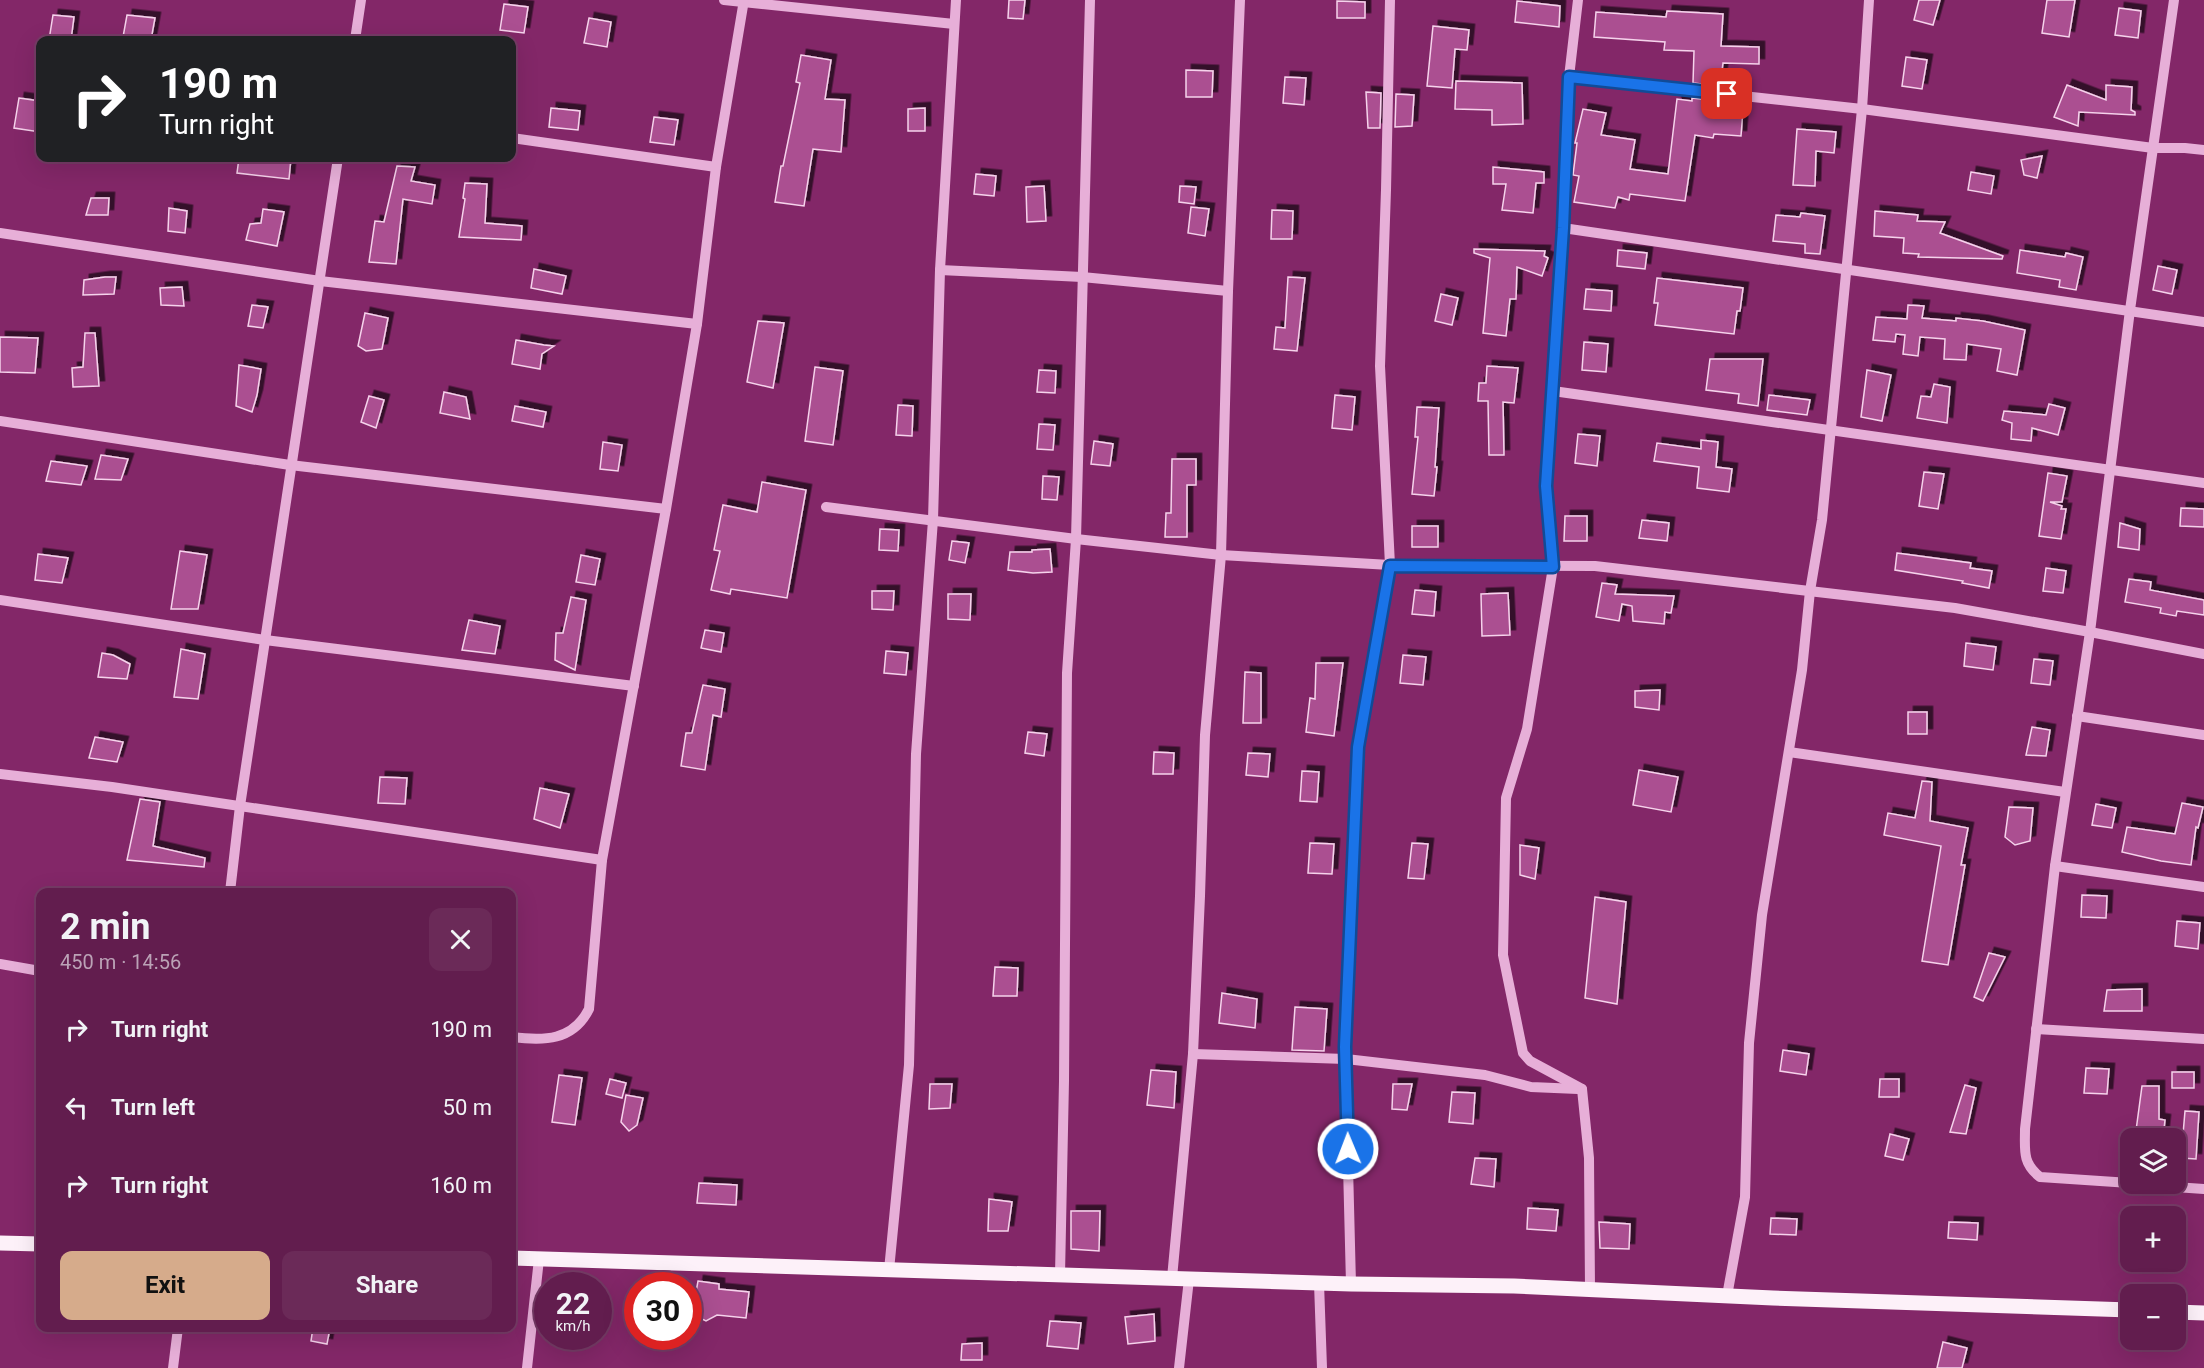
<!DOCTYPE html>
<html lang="en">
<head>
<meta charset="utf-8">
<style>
  :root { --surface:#621d4e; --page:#6b2a58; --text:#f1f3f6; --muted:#bba2b6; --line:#763b66; --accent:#d6ab8b }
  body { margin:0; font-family:Roboto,sans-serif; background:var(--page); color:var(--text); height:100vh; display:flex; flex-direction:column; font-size:22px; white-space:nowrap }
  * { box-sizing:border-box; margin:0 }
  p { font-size:20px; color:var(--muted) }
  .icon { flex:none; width:33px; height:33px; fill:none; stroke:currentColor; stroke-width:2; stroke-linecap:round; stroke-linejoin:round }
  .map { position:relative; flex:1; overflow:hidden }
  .sheet { position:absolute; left:36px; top:888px; width:480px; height:444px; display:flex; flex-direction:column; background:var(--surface); border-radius:12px; box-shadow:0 6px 24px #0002,0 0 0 2px var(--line) }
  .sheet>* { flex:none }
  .top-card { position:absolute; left:36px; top:36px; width:480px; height:126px; border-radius:12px; box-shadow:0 6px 24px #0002,0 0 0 2px var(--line); background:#202124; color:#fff; overflow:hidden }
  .fabs { position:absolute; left:2120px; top:1128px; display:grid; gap:12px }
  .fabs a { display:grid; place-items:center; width:66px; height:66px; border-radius:12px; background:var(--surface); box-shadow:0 6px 24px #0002,0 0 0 2px var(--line); font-size:30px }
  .speed { position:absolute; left:534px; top:1272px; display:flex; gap:12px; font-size:30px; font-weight:700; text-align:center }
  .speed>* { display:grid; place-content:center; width:78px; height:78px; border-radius:50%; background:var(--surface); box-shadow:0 6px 24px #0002,0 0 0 2px var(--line); line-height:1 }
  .speed small { font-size:15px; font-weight:400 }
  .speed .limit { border:9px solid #d22; background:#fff; color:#111 }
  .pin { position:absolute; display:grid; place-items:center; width:51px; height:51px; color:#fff; margin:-26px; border-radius:12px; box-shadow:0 3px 9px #0006 }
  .me { position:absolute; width:66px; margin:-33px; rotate:359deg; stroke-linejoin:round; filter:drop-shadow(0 0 4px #0008) }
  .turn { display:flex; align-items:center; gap:21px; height:126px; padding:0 24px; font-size:27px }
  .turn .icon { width:78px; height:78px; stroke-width:2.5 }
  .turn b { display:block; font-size:42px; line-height:51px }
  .round { display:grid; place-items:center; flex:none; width:63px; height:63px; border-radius:12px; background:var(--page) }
  .summary { display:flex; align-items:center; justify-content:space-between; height:102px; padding:0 24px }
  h1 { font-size:36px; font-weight:700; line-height:45px }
  .primary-button { display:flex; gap:12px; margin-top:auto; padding:12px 24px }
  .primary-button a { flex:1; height:69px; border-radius:12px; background:var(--accent); color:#111; font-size:24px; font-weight:700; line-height:69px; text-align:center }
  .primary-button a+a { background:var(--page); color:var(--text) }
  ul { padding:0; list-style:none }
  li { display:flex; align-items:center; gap:18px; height:78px; padding:0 24px }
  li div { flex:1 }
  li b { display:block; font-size:22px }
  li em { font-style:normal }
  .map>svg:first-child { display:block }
  .building { fill:#ab4f91; stroke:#f6d3ec; stroke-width:1.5; filter:url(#shadow) }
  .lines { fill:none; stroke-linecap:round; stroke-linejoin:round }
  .minor { stroke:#e7afd8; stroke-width:10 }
  .major { stroke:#fdf1f9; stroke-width:15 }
  .route-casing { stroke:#114b97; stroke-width:15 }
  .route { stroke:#1a73e8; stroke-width:10 }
</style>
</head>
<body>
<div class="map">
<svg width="2204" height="1368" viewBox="0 0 2204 1368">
  <defs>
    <filter id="shadow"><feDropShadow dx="5.5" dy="-5.5" stdDeviation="0" flood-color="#0009"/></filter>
  </defs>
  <rect width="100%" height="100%" fill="#832768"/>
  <!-- building -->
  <g class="building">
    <polygon points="1009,0 1025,0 1023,19 1008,18"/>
    <polygon points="1919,0 1940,0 1933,25 1914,20"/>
    <polygon points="2047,0 2075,0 2069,37 2042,33"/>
    <polygon points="1337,1 1365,2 1365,18 1337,18"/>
    <polygon points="1517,1 1560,6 1559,27 1515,22"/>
    <polygon points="504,4 528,7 524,33 500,30"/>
    <polygon points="2119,8 2141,11 2138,38 2115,35"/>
    <polygon points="1667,11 1723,14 1721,46 1759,47 1759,64 1723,63 1720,86 1693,83 1694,51 1664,50 1665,42 1594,37 1596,12 1666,17"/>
    <polygon points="53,15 74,17 71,40 49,40"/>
    <polygon points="127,15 155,18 151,40 123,37"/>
    <polygon points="589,18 611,22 607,47 584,43"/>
    <polygon points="1433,26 1469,30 1467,50 1455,49 1452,88 1427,86"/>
    <polygon points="801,55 831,60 825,99 845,100 841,152 813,149 804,206 775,202 781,166 783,166 800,83 796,82"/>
    <polygon points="1906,57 1927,60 1922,89 1902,86"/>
    <polygon points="1186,70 1213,71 1212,97 1186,97"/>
    <polygon points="1285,77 1306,78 1304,105 1283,103"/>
    <polygon points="1456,81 1522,83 1523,124 1492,125 1492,110 1455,109"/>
    <polygon points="2067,85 2106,100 2106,85 2132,87 2131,110 2135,112 2135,115 2079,112 2078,126 2054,117"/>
    <polygon points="1366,92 1381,93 1380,128 1368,128"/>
    <polygon points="1396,94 1414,95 1412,126 1395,127"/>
    <polygon points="19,98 40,101 40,132 14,128"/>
    <polygon points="1692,98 1718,101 1717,109 1743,110 1741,136 1714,134 1713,138 1695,135 1685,201 1630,194 1629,200 1618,197 1615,208 1574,202 1579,176 1573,175 1577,143 1575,143 1583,109 1606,113 1601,135 1635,140 1630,169 1668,174 1677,99 1692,101"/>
    <polygon points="551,108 580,111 578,130 549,127"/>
    <polygon points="925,108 925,131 908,131 908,109"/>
    <polygon points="654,117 678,120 674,145 650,142"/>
    <polygon points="1797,129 1836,132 1834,153 1816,151 1815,186 1793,185"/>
    <polygon points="2042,156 2037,178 2024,175 2021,160"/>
    <polygon points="239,158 291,158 289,179 237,173"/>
    <polygon points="397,166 415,167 411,181 435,185 432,204 403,199 396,264 369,262 375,221 384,222"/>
    <polygon points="1493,167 1544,172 1544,183 1536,183 1533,213 1502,210 1506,184 1493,184"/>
    <polygon points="1971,172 1994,176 1991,194 1968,190"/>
    <polygon points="976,174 996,176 994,196 974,194"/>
    <polygon points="465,183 487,184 485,223 522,226 521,240 459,237 465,199 463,198"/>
    <polygon points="1044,186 1046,221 1027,222 1026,187"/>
    <polygon points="1180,186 1196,187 1194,204 1179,202"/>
    <polygon points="91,198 109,198 108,215 86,215"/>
    <polygon points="1191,207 1209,209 1205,236 1188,233"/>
    <polygon points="169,208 187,211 185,233 168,231"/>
    <polygon points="263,209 284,212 277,246 246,240 250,224 261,223"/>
    <polygon points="1272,210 1293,211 1292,239 1271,239"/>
    <polygon points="1875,211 1918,215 1917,221 1945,222 1940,233 2003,256 2002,259 1918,257 1919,254 1903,253 1904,238 1874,236"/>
    <polygon points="1801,213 1825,216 1820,254 1805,253 1805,244 1773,241 1776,215 1800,217"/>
    <polygon points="1474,249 1545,251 1544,256 1548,258 1542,276 1517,267 1516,299 1510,299 1506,336 1483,333 1490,258 1474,253"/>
    <polygon points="1618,250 1647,253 1645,269 1617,266"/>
    <polygon points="2020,250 2065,257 2066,253 2083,257 2076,290 2059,287 2060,280 2017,273"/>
    <polygon points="2158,266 2177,270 2172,294 2153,290"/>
    <polygon points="534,269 566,276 562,294 531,288"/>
    <polygon points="105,277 116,277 114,294 83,295 84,280"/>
    <polygon points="1288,277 1305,278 1297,351 1274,349 1276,327 1285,328"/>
    <polygon points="1657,278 1743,288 1740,311 1737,311 1734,334 1655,325 1658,303 1654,303"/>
    <polygon points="182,287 184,306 161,305 160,288"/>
    <polygon points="1586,289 1612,291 1611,311 1584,309"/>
    <polygon points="1441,294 1458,298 1452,325 1435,321"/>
    <polygon points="252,305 268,307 263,328 248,326"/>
    <polygon points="1908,305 1924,306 1922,318 1956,321 1956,318 1983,321 2025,330 2017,375 1997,371 2001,349 1967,344 1966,360 1944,359 1945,339 1920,337 1918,356 1903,354 1905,335 1896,334 1895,342 1873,340 1876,317 1907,319"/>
    <polygon points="365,313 388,318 382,349 366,351 358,346"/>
    <polygon points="758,321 784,323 773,388 747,382"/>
    <polygon points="85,333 95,333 99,386 73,387 72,368 83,367"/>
    <polygon points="0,337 38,338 35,373 0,372"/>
    <polygon points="516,340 544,345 554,346 542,354 540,369 512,364"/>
    <polygon points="1584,342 1608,344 1606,372 1582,370"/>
    <polygon points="1710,359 1763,359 1758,406 1738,403 1739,394 1706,390"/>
    <polygon points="239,365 261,369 257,395 252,412 236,406"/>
    <polygon points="1487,366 1518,368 1514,403 1503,402 1504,455 1489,455 1488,401 1478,401 1479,383 1486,383"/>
    <polygon points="815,367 843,371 833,445 805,441"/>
    <polygon points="1039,370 1056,371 1055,393 1037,392"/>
    <polygon points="1867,370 1891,375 1882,421 1861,417"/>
    <polygon points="1934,384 1950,387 1947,423 1917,418 1921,396 1931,397"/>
    <polygon points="444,392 466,397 470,419 440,413"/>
    <polygon points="1335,395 1355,397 1352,430 1332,428"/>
    <polygon points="1769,395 1810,400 1807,415 1767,410"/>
    <polygon points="369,396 384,400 376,428 361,422"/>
    <polygon points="2049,404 2065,408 2058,435 2032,428 2031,441 2011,439 2012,423 2002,420 2004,411 2046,415"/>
    <polygon points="898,405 913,406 912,436 896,435"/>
    <polygon points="515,406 546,412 543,427 512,421"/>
    <polygon points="1417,407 1439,408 1435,467 1437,467 1434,496 1412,494 1418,437 1415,437"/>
    <polygon points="1039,424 1055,425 1053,450 1037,449"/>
    <polygon points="1578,434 1600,436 1597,466 1575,463"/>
    <polygon points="1701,440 1718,442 1716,467 1732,469 1729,492 1697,488 1699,467 1654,461 1657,443 1701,449"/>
    <polygon points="1094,441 1113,444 1110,466 1091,464"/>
    <polygon points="603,442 622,445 618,471 600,469"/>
    <polygon points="101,455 128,459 121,480 95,479"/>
    <polygon points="1172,459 1196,459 1196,485 1187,485 1187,537 1165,537 1166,513 1171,513"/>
    <polygon points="51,461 87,466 81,485 46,481"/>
    <polygon points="1924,472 1944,474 1938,509 1919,506"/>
    <polygon points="2048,473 2067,476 2062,502 2050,502 2062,506 2061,509 2066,509 2061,539 2039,536"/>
    <polygon points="1043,476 1059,477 1057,500 1042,499"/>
    <polygon points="762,482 806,490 787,598 731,589 730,594 711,590 720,551 714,550 723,505 757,512"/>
    <polygon points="2181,508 2204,509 2204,527 2180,526"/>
    <polygon points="1565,516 1587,516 1587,541 1564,541"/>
    <polygon points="1642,520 1669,523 1667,541 1639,538"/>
    <polygon points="2120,523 2140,529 2139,550 2118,547"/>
    <rect x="1412" y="526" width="26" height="21"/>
    <polygon points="880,529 899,530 898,551 879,550"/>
    <polygon points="952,541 969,543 965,563 949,560"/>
    <polygon points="1050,549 1052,572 1033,573 1008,570 1010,552 1032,552 1032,550"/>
    <polygon points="180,551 207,555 198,609 171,609"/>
    <polygon points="1897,553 1971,563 1970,568 1992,571 1989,588 1962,583 1963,581 1895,570"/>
    <polygon points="38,554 68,558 62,583 35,580"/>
    <polygon points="581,555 600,559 595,585 576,582"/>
    <polygon points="2046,568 2066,571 2063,593 2043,591"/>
    <polygon points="2129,579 2151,582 2150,590 2204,600 2204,615 2177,611 2176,616 2160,613 2161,608 2125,602"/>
    <polygon points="1602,583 1617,585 1615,594 1674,596 1671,613 1665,612 1664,624 1633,621 1632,606 1622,604 1619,621 1596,617"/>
    <polygon points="1415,590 1436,592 1434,616 1412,614"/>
    <polygon points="872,591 894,591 893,610 872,609"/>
    <polygon points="1508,593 1510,635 1482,636 1481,594"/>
    <polygon points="948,594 971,594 970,620 948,619"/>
    <polygon points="571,597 586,600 575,670 555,660 556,633 563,633"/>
    <polygon points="469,620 500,626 495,654 462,650"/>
    <polygon points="705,630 724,633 721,652 701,648"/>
    <polygon points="1966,643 1996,647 1993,670 1964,666"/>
    <polygon points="181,649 205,654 198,699 174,697"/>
    <polygon points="886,651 908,653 906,675 884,673"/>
    <polygon points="102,653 113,655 130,664 127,679 98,677"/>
    <polygon points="1403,655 1426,657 1423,685 1400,683"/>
    <polygon points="2034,659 2053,661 2050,685 2031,683"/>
    <polygon points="1316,663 1343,663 1334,736 1306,732 1310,698 1315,699"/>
    <polygon points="1245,672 1261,673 1261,723 1243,723"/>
    <polygon points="703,685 725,689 721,717 713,715 705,770 681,766 686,733 692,733"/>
    <polygon points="1660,690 1659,710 1635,707 1635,691"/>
    <rect x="1908" y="712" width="19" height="22"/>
    <polygon points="2032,727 2050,730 2046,756 2026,755"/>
    <polygon points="1028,732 1047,734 1044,756 1025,753"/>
    <polygon points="95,737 123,742 117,762 89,758"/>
    <polygon points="1154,752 1174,753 1173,774 1153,774"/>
    <polygon points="1248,753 1270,754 1268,777 1246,775"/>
    <polygon points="1639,770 1678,777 1671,812 1633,805"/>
    <polygon points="1302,771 1319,772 1317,802 1300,801"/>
    <polygon points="380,777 407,778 405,804 378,803"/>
    <polygon points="1922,781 1932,782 1930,821 1968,828 1961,865 1965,865 1948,965 1922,961 1941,846 1884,835 1888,813 1915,818"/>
    <polygon points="540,788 569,794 560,828 534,819"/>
    <polygon points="140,799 160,802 153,846 205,858 204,867 127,860"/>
    <polygon points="2182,803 2203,807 2198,828 2196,827 2191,865 2161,861 2122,852 2127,827 2175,834"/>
    <polygon points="2096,804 2116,808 2112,828 2092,825"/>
    <polygon points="2009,807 2033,808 2030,841 2015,845 2005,837"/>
    <polygon points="1310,843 1334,844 1332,874 1308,873"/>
    <polygon points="1412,843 1428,844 1424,879 1408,878"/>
    <polygon points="1520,845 1539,848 1535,879 1520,875"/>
    <polygon points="2082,895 2107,896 2106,918 2081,917"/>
    <polygon points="1595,897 1626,902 1617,1004 1585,998"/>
    <polygon points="2177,921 2200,923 2198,949 2175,946"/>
    <polygon points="1989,953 2005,957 1983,1001 1974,997"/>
    <polygon points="995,967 1018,968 1017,996 993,996"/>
    <polygon points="2142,989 2142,1011 2104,1011 2107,990"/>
    <polygon points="1222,993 1257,999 1255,1028 1219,1023"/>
    <polygon points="1295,1007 1327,1009 1324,1051 1292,1050"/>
    <polygon points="1783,1050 1809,1054 1806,1075 1780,1071"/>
    <polygon points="2086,1068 2109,1069 2107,1094 2084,1093"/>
    <polygon points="1151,1070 1176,1072 1174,1108 1147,1105"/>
    <rect x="2172" y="1072" width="22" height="16"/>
    <polygon points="559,1075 582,1078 575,1125 552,1122"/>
    <polygon points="610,1079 626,1083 622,1098 606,1094"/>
    <polygon points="1880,1079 1899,1079 1899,1097 1879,1097"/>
    <polygon points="930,1084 952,1084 950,1108 929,1109"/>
    <polygon points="1393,1084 1412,1084 1407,1110 1392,1109"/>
    <polygon points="1965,1085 1976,1088 1966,1134 1950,1132"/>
    <polygon points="2142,1086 2159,1086 2159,1119 2165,1120 2163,1138 2135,1138"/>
    <polygon points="1452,1092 1475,1093 1473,1124 1449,1122"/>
    <polygon points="626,1095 643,1098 637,1125 629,1131 621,1122"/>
    <polygon points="2185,1111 2199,1112 2196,1159 2181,1158"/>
    <polygon points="1890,1134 1909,1139 1903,1160 1885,1156"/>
    <polygon points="1475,1158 1496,1159 1494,1187 1471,1184"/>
    <polygon points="699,1183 737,1185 736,1205 697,1203"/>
    <polygon points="989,1199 1012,1202 1008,1231 988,1231"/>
    <polygon points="1528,1208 1558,1210 1556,1231 1527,1229"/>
    <polygon points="1071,1211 1100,1211 1099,1251 1071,1249"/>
    <polygon points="1771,1218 1797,1219 1796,1235 1770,1234"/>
    <polygon points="1599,1222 1630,1224 1629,1249 1600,1248"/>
    <polygon points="1949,1222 1978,1223 1977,1240 1948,1238"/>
    <polygon points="698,1281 719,1284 719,1289 749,1292 746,1318 717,1315 706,1321 692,1314"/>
    <polygon points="1154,1314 1155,1341 1128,1344 1125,1317"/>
    <polygon points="1050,1321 1081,1323 1078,1349 1047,1346"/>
    <polygon points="313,1328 330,1328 327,1344 311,1341"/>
    <polygon points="1943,1342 1967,1348 1962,1368 1937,1368"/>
    <polygon points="982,1343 982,1360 961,1360 962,1344"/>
  </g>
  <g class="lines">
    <!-- minor -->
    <g class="minor">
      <polyline points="724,0 954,24"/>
      <polyline points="1578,0 1569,77 1563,228 1546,485 1553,567 1527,729 1506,798 1503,955 1523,1053 1530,1061 1582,1089"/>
      <polyline points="355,40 361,0"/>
      <polyline points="1569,77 1862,109 2153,148 2185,148 2204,150"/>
      <polyline points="512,138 716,167"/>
      <polyline points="1563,228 2204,322"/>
      <polyline points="0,233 320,281 697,324"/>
      <polyline points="940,270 1082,277 1228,291"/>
      <polyline points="1553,391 2204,483"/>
      <polyline points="0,421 290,465 666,509"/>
      <polyline points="826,507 1076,539 1221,555 1390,565 1595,566 1955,608 2090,632 2204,654"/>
      <polyline points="0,600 265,640 634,686"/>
      <polyline points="2077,716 2204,735"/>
      <polyline points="1789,752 2065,792"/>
      <polyline points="0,774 112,787 602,860"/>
      <polyline points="2055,866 2204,887"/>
      <polyline points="230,892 240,806 338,158"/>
      <polyline points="0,964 40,971"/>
      <polyline points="2036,1029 2204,1039"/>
      <path d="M512,1037c32,4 61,4 77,-28l13,-149 64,-351 31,-185 19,-157 28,-167"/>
      <polyline points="1193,1054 1346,1059 1485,1075 1531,1087 1578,1089"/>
      <polyline points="1582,1089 1589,1158 1590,1289"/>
      <path d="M2130,1183l-90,-6c-18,-14 -15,-27 -15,-48l30,-263 35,-234 40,-322 44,-310"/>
      <polyline points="2131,1184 2204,1189"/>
      <polyline points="889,1270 909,1065 916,754 933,520 940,270 956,0"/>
      <polyline points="1060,1275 1064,1081 1067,673 1076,539 1090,0"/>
      <polyline points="1172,1278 1193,1054 1200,896 1205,735 1221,555 1228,291 1240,0"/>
      <polyline points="1319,1283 1322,1368"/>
      <polyline points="1351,1284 1345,1047 1358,747 1390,565 1380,366 1386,190 1390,0"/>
      <polyline points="1727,1296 1745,1197 1749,1043 1762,915 1802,670 1810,591 1822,520 1862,109 1869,0"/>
      <polyline points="173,1368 178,1328"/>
      <polyline points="527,1368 539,1259"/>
      <polyline points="1179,1368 1189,1279"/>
    </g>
    <!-- major -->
    <g class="major">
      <polyline points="0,1243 40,1244"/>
      <polyline points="512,1258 1351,1284 1514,1286 1773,1298 2130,1310"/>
      <polyline points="2175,1312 2204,1313"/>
    </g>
  </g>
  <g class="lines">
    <defs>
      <polyline id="route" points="1348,1149 1345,1047 1358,747 1390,566 1553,567 1546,486 1563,228 1569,77 1727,94"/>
    </defs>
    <!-- route casing -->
    <use href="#route" class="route-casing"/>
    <!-- route -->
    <use href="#route" class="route"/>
  </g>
</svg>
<div class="fabs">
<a><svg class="icon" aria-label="layers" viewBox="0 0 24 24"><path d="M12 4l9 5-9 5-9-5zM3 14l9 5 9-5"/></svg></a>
<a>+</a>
<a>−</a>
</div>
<div class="speed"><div>22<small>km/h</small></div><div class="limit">30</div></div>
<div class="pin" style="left:1727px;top:94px;background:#d93025"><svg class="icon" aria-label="arrive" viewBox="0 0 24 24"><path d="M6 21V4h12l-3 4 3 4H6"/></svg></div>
<svg class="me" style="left:1348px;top:1149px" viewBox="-20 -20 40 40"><circle r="17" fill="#1a73e8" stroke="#fff" stroke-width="3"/><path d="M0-11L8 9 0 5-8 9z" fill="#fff"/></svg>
<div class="top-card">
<div class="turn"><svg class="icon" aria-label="right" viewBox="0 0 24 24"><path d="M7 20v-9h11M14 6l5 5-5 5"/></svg><div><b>190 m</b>Turn right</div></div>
</div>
<section class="sheet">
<div class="summary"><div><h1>2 min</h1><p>450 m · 14:56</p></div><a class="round"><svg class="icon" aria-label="close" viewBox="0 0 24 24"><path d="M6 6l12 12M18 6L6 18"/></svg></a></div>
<ul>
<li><svg class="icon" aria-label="right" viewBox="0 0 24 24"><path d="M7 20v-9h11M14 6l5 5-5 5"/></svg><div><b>Turn right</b></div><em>190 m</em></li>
<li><svg class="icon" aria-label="left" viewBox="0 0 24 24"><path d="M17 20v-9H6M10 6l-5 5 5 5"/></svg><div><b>Turn left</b></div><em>50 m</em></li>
<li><svg class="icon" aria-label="right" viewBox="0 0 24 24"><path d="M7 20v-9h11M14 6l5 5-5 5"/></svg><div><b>Turn right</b></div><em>160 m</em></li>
</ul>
<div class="primary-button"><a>Exit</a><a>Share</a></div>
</section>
</div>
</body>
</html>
